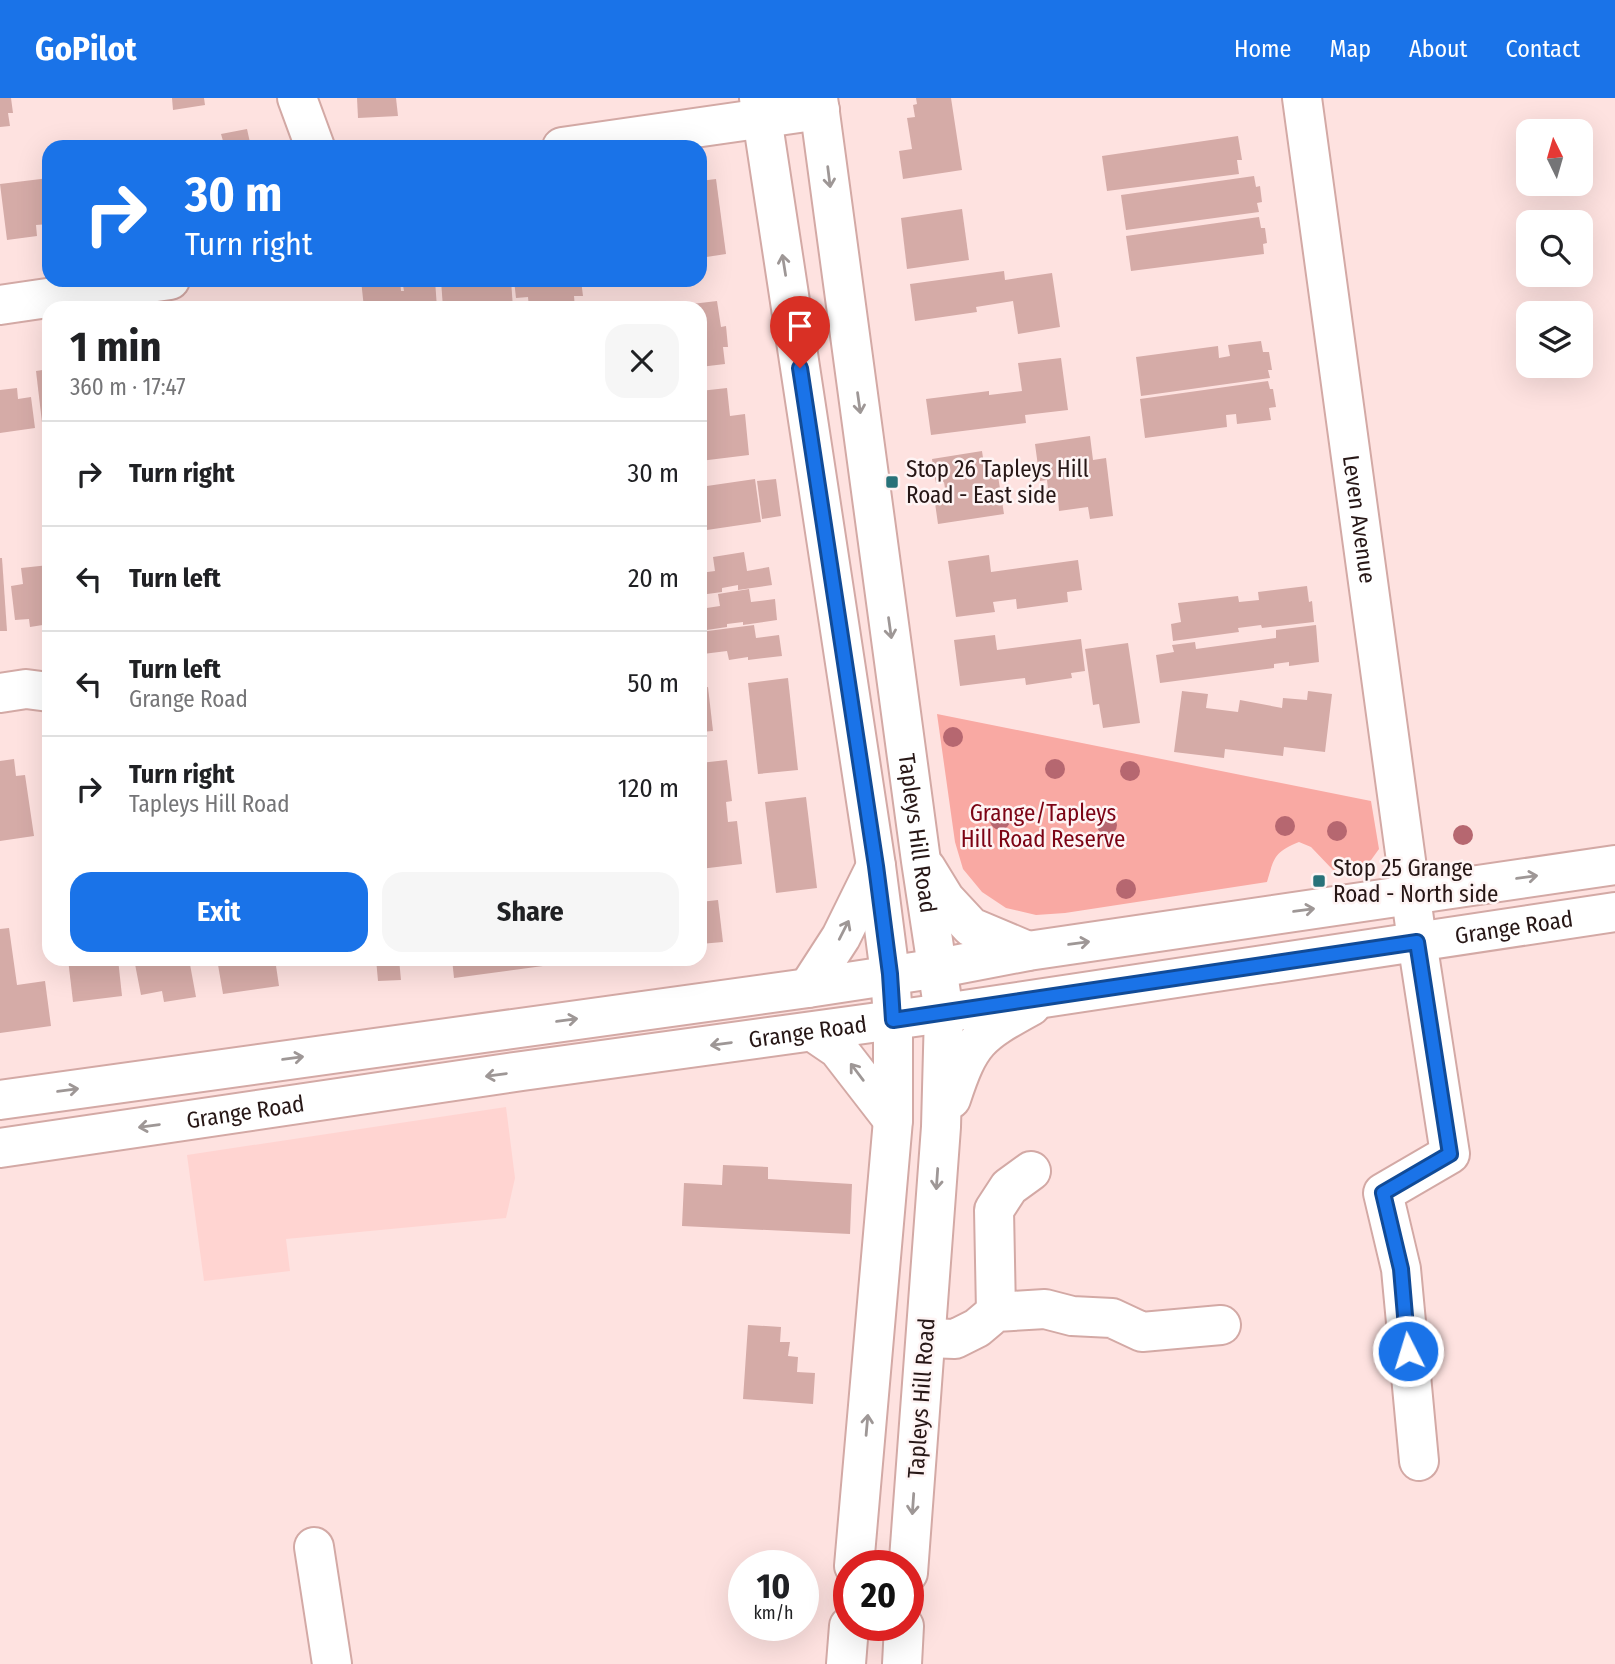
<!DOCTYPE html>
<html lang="en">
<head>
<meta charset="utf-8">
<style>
  :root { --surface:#fff; --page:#f6f6f6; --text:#202124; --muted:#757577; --line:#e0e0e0; --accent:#1a73e8 }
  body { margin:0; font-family:"Fira Sans Condensed",sans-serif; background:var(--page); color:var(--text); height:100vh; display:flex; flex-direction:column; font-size:26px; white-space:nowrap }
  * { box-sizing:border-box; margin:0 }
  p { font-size:23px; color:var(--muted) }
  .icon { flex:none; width:38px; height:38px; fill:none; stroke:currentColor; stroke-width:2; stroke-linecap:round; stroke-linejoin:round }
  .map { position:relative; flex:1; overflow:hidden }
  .drawer { position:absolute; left:42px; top:203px; width:665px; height:665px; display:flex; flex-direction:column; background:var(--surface); border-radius:21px; box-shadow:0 7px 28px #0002 }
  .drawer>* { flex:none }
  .top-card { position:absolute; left:42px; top:42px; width:665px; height:147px; border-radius:21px; box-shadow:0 7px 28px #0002; background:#1a73e8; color:#fff; overflow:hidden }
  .needle { width:46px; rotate:355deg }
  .buttons { position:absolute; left:1516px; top:21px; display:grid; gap:14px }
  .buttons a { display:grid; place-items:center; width:77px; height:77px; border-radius:14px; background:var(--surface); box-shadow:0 7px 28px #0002; font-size:35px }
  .speed { position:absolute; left:728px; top:1452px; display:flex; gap:14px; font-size:35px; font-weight:700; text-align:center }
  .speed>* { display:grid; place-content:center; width:91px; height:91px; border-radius:50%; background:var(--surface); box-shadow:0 7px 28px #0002; line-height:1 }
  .speed small { font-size:18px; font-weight:400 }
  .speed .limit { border:10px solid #d22; background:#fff; color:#111 }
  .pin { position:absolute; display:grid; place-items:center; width:60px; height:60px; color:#fff; margin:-72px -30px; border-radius:50% 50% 50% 0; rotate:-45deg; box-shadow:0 0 7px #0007 }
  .pin .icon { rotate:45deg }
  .me { position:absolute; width:77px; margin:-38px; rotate:355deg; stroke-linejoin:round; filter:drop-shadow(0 0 5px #0008) }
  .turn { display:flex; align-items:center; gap:24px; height:147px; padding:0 28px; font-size:32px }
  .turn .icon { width:91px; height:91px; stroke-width:2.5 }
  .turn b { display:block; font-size:49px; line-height:60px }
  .round { display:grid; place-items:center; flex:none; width:74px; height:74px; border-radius:21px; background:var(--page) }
  .overview { display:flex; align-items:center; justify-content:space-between; height:119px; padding:0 28px }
  h1 { font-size:42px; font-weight:700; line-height:52px }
  .cta { display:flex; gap:14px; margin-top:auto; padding:14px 28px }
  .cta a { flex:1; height:80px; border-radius:21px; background:var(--accent); color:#fff; font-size:28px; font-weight:700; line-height:80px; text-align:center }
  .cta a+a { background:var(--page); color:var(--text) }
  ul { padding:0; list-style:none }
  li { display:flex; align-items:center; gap:21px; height:105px; padding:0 28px; border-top:2px solid var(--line) }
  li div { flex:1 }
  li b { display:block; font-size:26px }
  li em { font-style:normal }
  header { display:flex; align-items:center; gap:42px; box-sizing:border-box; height:98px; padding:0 35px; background:var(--accent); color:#fff }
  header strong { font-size:33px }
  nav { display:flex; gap:38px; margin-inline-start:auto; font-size:24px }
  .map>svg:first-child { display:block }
  .built { fill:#ffd4d1 }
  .green { fill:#f9a9a3 }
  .building { fill:#d5aba7 }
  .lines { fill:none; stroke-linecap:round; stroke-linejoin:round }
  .minor-casing { stroke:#d3a9a5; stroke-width:42 }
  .major-casing { stroke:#d3a9a5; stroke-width:42 }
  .minor { stroke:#fff; stroke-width:38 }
  .major { stroke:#fff; stroke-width:38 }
  .tree { fill:#b66770 }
  .oneway { stroke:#9e9796 }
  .route-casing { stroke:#114b97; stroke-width:18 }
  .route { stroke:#1a73e8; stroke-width:12 }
  .poi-dot { fill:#287279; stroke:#fef4f4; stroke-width:2.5 }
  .labels { text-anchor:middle; stroke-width:5; stroke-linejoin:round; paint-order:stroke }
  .poi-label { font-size:23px; fill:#271716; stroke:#fef4f4; text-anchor:start }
  .street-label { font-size:23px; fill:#271716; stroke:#fef4f4 }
  .park-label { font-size:23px; fill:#7c0314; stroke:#fef4f4 }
</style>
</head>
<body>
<header>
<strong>GoPilot</strong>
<nav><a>Home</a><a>Map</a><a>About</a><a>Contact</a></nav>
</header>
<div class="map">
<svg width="1615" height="1566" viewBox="0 0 1615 1566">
  <rect width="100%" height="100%" fill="#fee2e0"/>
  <!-- built -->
  <polygon class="built" points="506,1009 515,1080 506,1120 286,1141 290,1173 204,1183 187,1057"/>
  <!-- green -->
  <path class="green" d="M937,616l434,87 8,48 -13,18 -33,3 -22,-23 -12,-5c-25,10 -25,16 -32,40l-202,31 -29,2 -30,-7 -24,-16 -19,-23 -8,-27z"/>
  <!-- building -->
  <g class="building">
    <polygon points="0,0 11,0 13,15 8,15 10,28 0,29"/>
    <polygon points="172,0 204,0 205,7 173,12"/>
    <polygon points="357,0 396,0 398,18 358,20"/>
    <polygon points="916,0 951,0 962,72 903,81 899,53 912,51 907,20 915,19 913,7 917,6"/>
    <polygon points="247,31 251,49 202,49 223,43 221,36"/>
    <polygon points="1238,38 1242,62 1237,62 1239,76 1107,93 1102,58"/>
    <polygon points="1254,78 1256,89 1260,88 1262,104 1257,105 1259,114 1126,132 1121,97"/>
    <polygon points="49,80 49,126 36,127 37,138 7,142 0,86"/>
    <polygon points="716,81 726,156 700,160 700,83"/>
    <polygon points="962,111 969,162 907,171 901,120"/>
    <polygon points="1259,119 1261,130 1265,130 1267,145 1263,146 1264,156 1131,173 1126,138"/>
    <polygon points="1004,173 1005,182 1052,175 1060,229 1018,236 1013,203 976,209 977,214 915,223 910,186"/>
    <polygon points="361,182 400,182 401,193 404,193 402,182 435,182 437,210 364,210"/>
    <polygon points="441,182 511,182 513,210 443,210"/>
    <polygon points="514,182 581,182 583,198 574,198 575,210 529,210 528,199 516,200"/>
    <polygon points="717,203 721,229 726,228 728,249 723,249 725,266 700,269 700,210 675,208"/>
    <polygon points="1261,243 1263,254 1269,254 1272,272 1268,272 1270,280 1141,298 1136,259 1218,248 1219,260 1230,258 1228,247"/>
    <polygon points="1061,260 1068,312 1025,317 1026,325 931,337 926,301 989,293 989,297 1022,293 1018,265"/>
    <polygon points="49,271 49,333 43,333 36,273"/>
    <polygon points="1268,283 1270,291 1273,291 1276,309 1269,310 1271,322 1237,326 1236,316 1226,317 1227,329 1145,340 1140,301"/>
    <polygon points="17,290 18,301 31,299 35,330 0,335 0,292"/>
    <polygon points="727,290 730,318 745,316 749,357 700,363 700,293"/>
    <polygon points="1090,338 1093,362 1106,360 1113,418 1090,421 1088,409 1059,413 1058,399 1049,401 1047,382 1040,383 1035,346"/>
    <polygon points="982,353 986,380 998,378 1004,416 938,426 935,405 947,403 944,384 936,385 932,361"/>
    <polygon points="755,381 761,424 700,433 700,389"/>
    <polygon points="776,381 781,418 762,421 757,383"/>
    <polygon points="744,454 747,473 769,469 772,487 738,492 738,487 722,490 722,494 700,497 700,475 715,473 713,459"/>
    <polygon points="989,457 991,474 1078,462 1082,492 1067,494 1068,504 1017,511 1016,501 993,504 995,514 956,519 948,463"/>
    <polygon points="0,460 2,460 7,533 0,533"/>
    <polygon points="49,467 49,526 30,529 29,521 15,522 11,488 23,486 21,470"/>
    <polygon points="1307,488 1309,504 1312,503 1314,524 1262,530 1261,527 1238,530 1239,534 1173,543 1171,526 1181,524 1178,505 1238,498 1239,504 1259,502 1258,494"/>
    <polygon points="749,491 751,504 775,501 777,522 743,527 743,524 727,526 727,529 700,533 700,511 720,508 718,496"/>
    <polygon points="754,527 756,540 779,537 782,558 748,562 748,559 729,562 727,553 703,556 705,569 700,569 700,534"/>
    <polygon points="1316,527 1319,564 1289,568 1289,564 1274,566 1274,570 1160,585 1156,557 1174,554 1172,547 1195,544 1196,551 1276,540 1276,532"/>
    <polygon points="995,537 997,552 1081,541 1085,573 1071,575 1072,580 1026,587 1025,580 960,588 954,542"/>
    <polygon points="1128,545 1140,625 1103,630 1099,606 1093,607 1085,551"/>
    <polygon points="788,580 798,672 758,676 748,585"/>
    <polygon points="708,589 713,633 700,634 700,590"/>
    <polygon points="1182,593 1208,596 1206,610 1238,614 1240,602 1282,610 1283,600 1307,602 1308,593 1332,596 1325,654 1284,649 1283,658 1225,651 1224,660 1174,654"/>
    <polygon points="14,661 16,678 25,677 34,738 0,743 0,663"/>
    <polygon points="727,662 732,703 726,704 728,724 737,723 742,766 700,771 700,665"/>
    <polygon points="47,697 49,697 49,717 45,717"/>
    <polygon points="806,699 817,790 776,795 765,704"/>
    <polygon points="718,802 723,844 700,846 700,804"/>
    <polygon points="9,830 17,887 45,883 51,928 0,935 0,831"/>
    <polygon points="68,861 118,861 122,898 73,904"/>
    <polygon points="134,861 189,861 196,899 164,904 162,893 141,897"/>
    <polygon points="217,861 275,861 279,888 223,896"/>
    <polygon points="376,861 399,861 401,882 378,883"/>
    <polygon points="452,861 542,861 543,868 454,880"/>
    <polygon points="723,1067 768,1069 768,1081 852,1086 850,1136 682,1128 684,1085 722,1087"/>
    <polygon points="748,1227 781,1229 780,1244 790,1244 788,1258 798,1259 797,1274 815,1275 813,1306 743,1301"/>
  </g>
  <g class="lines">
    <defs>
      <g id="minor">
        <polyline points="297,0 315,49"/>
        <path id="s1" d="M1302,0l115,843 33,213 -67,39 18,76 18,192"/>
        <polyline points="562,49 820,12"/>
        <polyline points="0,207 170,182"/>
        <polyline points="0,595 26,591 49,594"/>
        <polyline points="996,1214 994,1112 1009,1089 1031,1073"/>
        <polyline points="926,1240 955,1241 977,1230 996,1214 1045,1211 1072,1218 1112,1220 1142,1234 1221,1227"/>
        <polyline points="314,1449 332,1566"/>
      </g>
      <g id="major">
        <polyline points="759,0 876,768 890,876 893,921 893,1022 854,1468"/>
        <path id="s2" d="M818,0l103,763 23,152 -3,114 -33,446"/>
        <polyline points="926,770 945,801 971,829 1028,853"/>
        <polyline points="808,890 841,839 876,768"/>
        <polyline points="813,934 838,951 893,1022"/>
        <path d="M951,1001c19,-58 27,-64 80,-93"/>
        <polyline points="0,1002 808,890 939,870 1028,853 1615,767"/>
        <path id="s3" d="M0,1050l522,-77 422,-58 671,-101"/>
        <polyline points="846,1566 849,1528"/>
        <polyline points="902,1566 904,1528"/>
      </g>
    </defs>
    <!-- minor casing -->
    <use href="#minor" class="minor-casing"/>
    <!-- major casing -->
    <use href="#major" class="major-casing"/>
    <!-- minor -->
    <use href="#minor" class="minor"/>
    <!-- major -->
    <use href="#major" class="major"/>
  </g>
  <!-- trees -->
  <g class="tree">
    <circle cx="953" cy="639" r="10"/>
    <circle cx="1055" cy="671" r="10"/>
    <circle cx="1130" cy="673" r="10"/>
    <circle cx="1000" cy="722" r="10"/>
    <circle cx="1107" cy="727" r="10"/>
    <circle cx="1285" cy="728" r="10"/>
    <circle cx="1337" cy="733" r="10"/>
    <circle cx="1463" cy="737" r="10"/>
    <circle cx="1126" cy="791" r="10"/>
  </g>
  <!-- one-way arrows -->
  <defs><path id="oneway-shaft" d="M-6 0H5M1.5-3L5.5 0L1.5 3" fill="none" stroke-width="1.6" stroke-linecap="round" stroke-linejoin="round" transform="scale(1.75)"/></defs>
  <g class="oneway">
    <use href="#oneway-shaft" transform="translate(829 79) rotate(83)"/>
    <use href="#oneway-shaft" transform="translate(784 167) rotate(-99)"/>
    <use href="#oneway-shaft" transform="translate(859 305) rotate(82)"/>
    <use href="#oneway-shaft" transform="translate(890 530) rotate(82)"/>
    <use href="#oneway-shaft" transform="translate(1527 779) rotate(-8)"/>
    <use href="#oneway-shaft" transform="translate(1304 812) rotate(-8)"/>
    <use href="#oneway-shaft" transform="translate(844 832) rotate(-63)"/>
    <use href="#oneway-shaft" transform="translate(1079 845) rotate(-8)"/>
    <use href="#oneway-shaft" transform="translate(567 922) rotate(-8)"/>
    <use href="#oneway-shaft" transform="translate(721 946) rotate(172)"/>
    <use href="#oneway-shaft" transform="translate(293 960) rotate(-8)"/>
    <use href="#oneway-shaft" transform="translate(857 974) rotate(-127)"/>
    <use href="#oneway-shaft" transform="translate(496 977) rotate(172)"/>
    <use href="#oneway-shaft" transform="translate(68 992) rotate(-8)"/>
    <use href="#oneway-shaft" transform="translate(149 1028) rotate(172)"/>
    <use href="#oneway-shaft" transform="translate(937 1081) rotate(94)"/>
    <use href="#oneway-shaft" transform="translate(867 1327) rotate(-85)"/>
    <use href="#oneway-shaft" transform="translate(913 1406) rotate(94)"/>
  </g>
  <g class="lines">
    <defs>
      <polyline id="route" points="800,270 876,768 890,876 893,922 1417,844 1450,1056 1383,1095 1401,1171 1408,1253"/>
    </defs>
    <!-- route casing -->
    <use href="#route" class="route-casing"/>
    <!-- route -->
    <use href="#route" class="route"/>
  </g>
  <!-- markers -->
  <g class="poi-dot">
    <rect x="885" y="377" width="14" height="14" rx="3.5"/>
    <rect x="1312" y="776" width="14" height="14" rx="3.5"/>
  </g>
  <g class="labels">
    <!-- poi labels -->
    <g class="poi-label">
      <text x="906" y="379">Stop 26 Tapleys Hill<tspan x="906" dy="26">Road - East side</tspan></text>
      <text x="1333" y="778">Stop 25 Grange<tspan x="1333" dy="26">Road - North side</tspan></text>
    </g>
    <!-- street labels -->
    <g class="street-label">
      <text dy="8" stroke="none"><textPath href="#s1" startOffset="425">Leven Avenue</textPath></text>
      <text dy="8" stroke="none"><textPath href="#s2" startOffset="742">Tapleys Hill Road</textPath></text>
      <text dy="8" stroke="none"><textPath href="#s3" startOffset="1530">Grange Road</textPath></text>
      <text dy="8" stroke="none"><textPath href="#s3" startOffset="816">Grange Road</textPath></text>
      <text dy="8" stroke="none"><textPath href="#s3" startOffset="248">Grange Road</textPath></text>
      <text transform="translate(921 1300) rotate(-86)" y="8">Tapleys Hill Road</text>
    </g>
    <!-- park labels -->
    <g class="park-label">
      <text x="1043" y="723">Grange/Tapleys<tspan x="1043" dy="26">Hill Road Reserve</tspan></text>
    </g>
  </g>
</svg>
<div class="buttons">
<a><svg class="needle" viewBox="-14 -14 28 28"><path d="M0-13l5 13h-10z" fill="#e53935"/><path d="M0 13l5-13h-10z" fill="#757577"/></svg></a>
<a><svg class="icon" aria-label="search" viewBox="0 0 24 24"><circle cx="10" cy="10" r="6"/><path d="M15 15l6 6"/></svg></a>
<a><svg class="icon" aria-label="layers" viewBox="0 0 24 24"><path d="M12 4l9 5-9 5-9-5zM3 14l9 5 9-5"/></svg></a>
</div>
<div class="speed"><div>10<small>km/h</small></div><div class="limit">20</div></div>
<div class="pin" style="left:800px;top:270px;background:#d93025"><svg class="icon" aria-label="arrive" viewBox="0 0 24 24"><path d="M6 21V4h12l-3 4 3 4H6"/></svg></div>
<svg class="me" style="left:1408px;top:1253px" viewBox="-20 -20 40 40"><circle r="17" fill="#1a73e8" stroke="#fff" stroke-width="3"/><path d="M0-11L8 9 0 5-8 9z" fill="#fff"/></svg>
<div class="top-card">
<div class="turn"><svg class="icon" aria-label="right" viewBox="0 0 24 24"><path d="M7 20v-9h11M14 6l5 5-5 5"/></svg><div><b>30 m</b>Turn right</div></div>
</div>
<section class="drawer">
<div class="overview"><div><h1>1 min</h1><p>360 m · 17:47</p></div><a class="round"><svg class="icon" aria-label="close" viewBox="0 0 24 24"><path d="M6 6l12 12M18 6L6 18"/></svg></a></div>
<ul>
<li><svg class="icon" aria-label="right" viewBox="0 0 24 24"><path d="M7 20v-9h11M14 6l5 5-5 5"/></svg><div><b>Turn right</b></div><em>30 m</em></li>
<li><svg class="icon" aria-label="left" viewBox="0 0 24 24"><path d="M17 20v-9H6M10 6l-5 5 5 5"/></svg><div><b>Turn left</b></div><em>20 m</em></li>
<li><svg class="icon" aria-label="left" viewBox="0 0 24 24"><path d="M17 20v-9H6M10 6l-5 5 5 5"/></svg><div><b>Turn left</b><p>Grange Road</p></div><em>50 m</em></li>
<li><svg class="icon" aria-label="right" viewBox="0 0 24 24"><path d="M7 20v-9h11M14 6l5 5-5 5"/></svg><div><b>Turn right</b><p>Tapleys Hill Road</p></div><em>120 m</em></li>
</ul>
<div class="cta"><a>Exit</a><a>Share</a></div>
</section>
</div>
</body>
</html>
